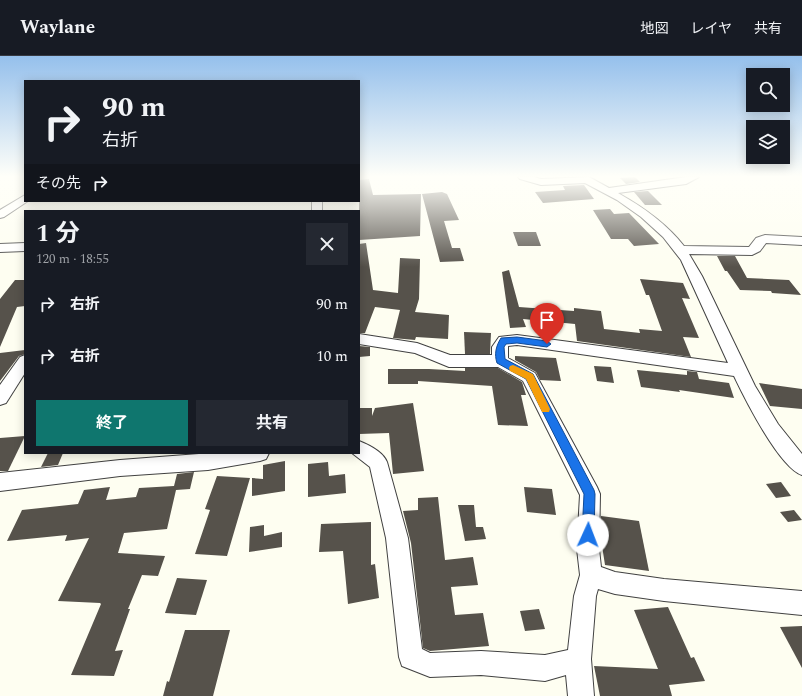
<!DOCTYPE html>
<html lang="ja">
<head>
<meta charset="utf-8">
<style>
  :root { --surface:#171b24; --page:#242831; --text:#f1f3f6; --muted:#9ea1a6; --line:#363941; --accent:#0f766e }
  body { margin:0; font-family:Spectral,"Noto Sans JP",serif; background:var(--page); color:var(--text); height:100vh; display:flex; flex-direction:column; font-size:15px; white-space:nowrap }
  * { box-sizing:border-box; margin:0 }
  p { font-size:13px; color:var(--muted) }
  .icon { flex:none; width:22px; height:22px; fill:none; stroke:currentColor; stroke-width:2; stroke-linecap:round; stroke-linejoin:round }
  .map { position:relative; flex:1; overflow:hidden }
  .sheet { position:absolute; left:24px; top:154px; width:336px; height:244px; display:flex; flex-direction:column; background:var(--surface); border-radius:0px; box-shadow:0 2px 10px #0003 }
  .sheet>* { flex:none }
  .guide { position:absolute; left:24px; top:24px; width:336px; height:122px; border-radius:0px; box-shadow:0 2px 10px #0003; background:#171b24; color:var(--text); overflow:hidden }
  .tools { position:absolute; left:746px; top:12px; display:grid; gap:8px }
  .tools a { display:grid; place-items:center; width:44px; height:44px; border-radius:0px; background:var(--surface); box-shadow:0 2px 10px #0003; font-size:20px }
  .pin { position:absolute; display:grid; place-items:center; width:34px; height:34px; color:#fff; margin:-41px -17px; border-radius:50% 50% 50% 0; rotate:-45deg; box-shadow:0 0 4px #0007 }
  .pin .icon { rotate:45deg }
  .me { position:absolute; width:44px; margin:-22px; rotate:2deg; stroke-linejoin:round; filter:drop-shadow(0 0 3px #0008) }
  .turn { display:flex; align-items:center; gap:14px; height:84px; padding:0 12px; font-size:18px }
  .turn .icon { width:52px; height:52px; stroke-width:2.5 }
  .turn b { display:block; font-size:28px; line-height:34px }
  .then { display:flex; align-items:center; height:38px; padding:0 12px; background:#0003; gap:8px; font-size:15px }
  .round { display:grid; place-items:center; flex:none; width:42px; height:42px; border-radius:0px; background:var(--page) }
  .summary { display:flex; align-items:center; justify-content:space-between; height:68px; padding:0 12px }
  h1 { font-size:24px; font-weight:700; line-height:30px }
  .button { display:flex; gap:8px; margin-top:auto; padding:8px 12px }
  .button a { flex:1; height:46px; border-radius:0px; background:var(--accent); color:#fff; font-size:16px; font-weight:700; line-height:46px; text-align:center }
  .button a+a { background:var(--page); color:var(--text) }
  ul { padding:0; list-style:none }
  li { display:flex; align-items:center; gap:12px; height:52px; padding:0 12px }
  li div { flex:1 }
  li b { display:block; font-size:15px }
  li em { font-style:normal }
  header { display:flex; align-items:center; gap:24px; box-sizing:border-box; height:56px; padding:0 20px; background:var(--surface); border-bottom:1px solid var(--line) }
  header strong { font-size:19px }
  nav { display:flex; gap:22px; margin-inline-start:auto; font-size:14px }
  .map>svg:first-child { display:block }
  .building { fill:#56524b }
  .lines { fill:none; stroke-linecap:round; stroke-linejoin:round }
  .minor-casing { stroke:#414141; stroke-width:2 }
  .minor { fill:#fff; fill-rule:evenodd }
  .route { fill:#1a73e8; stroke:#114b97 }
  .slow { fill:#f59e0b }
</style>
</head>
<body>
<header>
<strong>Waylane</strong>
<nav><a>地図</a><a>レイヤ</a><a>共有</a></nav>
</header>
<div class="map">
<svg width="802" height="640" viewBox="0 0 802 640">
  <rect width="100%" height="100%" fill="#fefef1"/>
  <!-- building -->
  <g class="building">
    <polygon points="632,121 635,121 640,126 626,128 620,122"/>
    <polygon points="369,123 373,139 421,138 420,180 359,184 359,124"/>
    <polygon points="584,129 594,143 543,147 535,136 565,134 563,130"/>
    <polygon points="648,135 662,149 645,149 634,136"/>
    <polygon points="442,136 447,138 459,164 444,165 452,192 460,192 464,205 440,206 422,138"/>
    <polygon points="610,153 614,158 629,157 659,188 634,190 628,183 611,183 593,154"/>
    <polygon points="513,176 536,176 541,190 518,190"/>
    <polygon points="366,187 373,234 398,237 400,202 420,203 419,243 415,256 449,259 448,283 416,281 415,284 393,282 400,254 375,251 365,277 359,277 359,188"/>
    <polygon points="717,200 735,200 747,222 789,224 801,239 772,237 771,235 740,234 727,215 725,215"/>
    <polygon points="509,214 519,251 574,255 574,252 601,255 604,273 640,277 639,273 662,275 649,239 646,239 640,223 683,227 690,243 682,242 699,282 683,281 691,301 577,285 575,268 523,263 526,271 510,272 502,216"/>
    <polygon points="15,224 25,224 25,250 17,251 0,291 0,243"/>
    <polygon points="464,276 491,277 490,298 465,298"/>
    <polygon points="359,290 370,291 370,300 359,301"/>
    <polygon points="25,294 25,298 19,300 0,325 0,297"/>
    <polygon points="515,300 556,302 561,325 540,324 536,316 515,304"/>
    <polygon points="594,310 611,311 614,327 597,325"/>
    <polygon points="465,312 498,312 522,326 526,339 521,339 528,370 498,369 492,330 418,325 418,328 388,328 388,313 429,313 465,315"/>
    <polygon points="637,314 687,319 687,315 697,316 699,323 729,327 734,342 679,334 680,336 641,331"/>
    <polygon points="759,327 802,333 802,353 770,350"/>
    <polygon points="413,347 424,415 393,418 389,377 359,378 360,352 372,352 372,360 375,352"/>
    <polygon points="25,380 8,415 0,415 0,382"/>
    <polygon points="48,397 63,397 58,409 41,411"/>
    <polygon points="285,405 285,435 252,440 252,422 263,423 263,409"/>
    <polygon points="328,406 329,420 345,418 346,437 308,441 308,408"/>
    <polygon points="194,416 190,433 176,434 167,473 124,477 118,497 165,500 158,520 142,519 128,553 130,553 115,595 123,594 114,620 71,619 101,548 100,547 58,545 89,482 65,485 67,479 7,485 22,454 78,448 84,434 110,431 106,444 136,441 139,432 174,430 177,418"/>
    <polygon points="217,420 250,422 227,500 195,498 210,454 205,453"/>
    <polygon points="781,426 791,440 776,442 766,428"/>
    <polygon points="524,431 552,433 556,459 527,456"/>
    <polygon points="438,441 445,504 473,501 478,529 451,531 455,559 483,557 489,590 430,595 423,592 411,487 403,455 418,454 418,442"/>
    <polygon points="458,449 474,449 476,471 483,471 486,483 465,485"/>
    <polygon points="794,454 802,464 788,466 780,456"/>
    <polygon points="601,460 639,465 649,515 605,509 601,483"/>
    <polygon points="371,466 371,509 375,508 379,542 348,548 343,495 319,496 321,468"/>
    <polygon points="264,469 264,480 282,476 282,491 249,496 250,471"/>
    <polygon points="177,522 207,524 196,559 165,557"/>
    <polygon points="668,551 691,602 694,601 705,625 669,629 672,640 600,640 594,610 658,613 634,554"/>
    <polygon points="539,553 545,573 525,575 520,555"/>
    <polygon points="802,570 802,612 780,571"/>
    <polygon points="185,574 230,574 213,640 163,640 167,625 169,626"/>
  </g>
  <g class="lines">
    <defs>
      <g id="minor">
        <path d="M518,121h16l7,2 48,-2 20,11 77,-11h13l-13,7 -68,9c25,14 49,31 66,53l65,1 7,-9 9,-3 37,2v8l-36,-2 -6,8 -8,4 -63,-1 13,22 53,110 23,38 24,30v21c-23,-8 -57,-76 -68,-99l-217,-31 -9,1v12l27,15 62,114 3,7 -1,55 2,18 14,5 49,7 138,12v24l-138,-14 -49,-7 -17,-5 -2,7 -5,63 3,37h-26l-2,-21 -21,6 -64,-6 -51,2 -28,-11 -3,-9 -13,-119 -16,-71 -18,-14h7v-12c10,4 24,11 28,21l21,76 14,111 8,4 51,-2 64,4 23,-5 6,-54 6,-21 -3,-26 3,-54 -57,-114 -25,-14h-49l-34,-14 -56,-9v-10l58,9 33,12h42v-8l7,-10 18,-2 211,28 -47,-103 -18,-23 -22,-20 -24,-17 -32,-17 -44,2 -21,-6z"/>
        <polygon points="25,139 25,145 28,145 4,161 0,162 0,154"/>
        <rect x="312" y="145" width="10" height="10"/>
        <polygon points="25,187 25,195 0,196 0,188"/>
        <polygon points="25,299 25,317 6,347 0,349 0,329 20,301"/>
        <polygon points="212,397 269,397 266,403 260,405 208,414 120,420 0,435 0,417 120,404"/>
      </g>
    </defs>
    <!-- minor casing -->
    <use href="#minor" class="minor-casing"/>
    <!-- minor -->
    <use href="#minor" class="minor"/>
  </g>
  <!-- sky -->
  <linearGradient id="sky" x2="0" y2="1"><stop stop-color="#95c0ec"/><stop offset="0.57" stop-color="#fffff9"/><stop offset="1" stop-color="#fffff9" stop-opacity="0"/></linearGradient>
  <rect width="802" height="211" fill="url(#sky)"/>
  <!-- route -->
  <path class="route" d="M517,281l30,4 4,3 -4,3 -30,-4 -11,1 -2,3 1,12 28,15 61,116 1,4 -1,41 -2,4 -4,2 -4,-2 -2,-4 2,-41 -58,-115 -29,-16c-3,-9 -1,-17 4,-25z"/>
  <!-- slow -->
  <polygon class="slow" points="513,309 533,318 550,353 549,356 542,356 526,323 510,315 509,312 510,310"/>
</svg>
<div class="tools">
<a><svg class="icon" aria-label="search" viewBox="0 0 24 24"><circle cx="10" cy="10" r="6"/><path d="M15 15l6 6"/></svg></a>
<a><svg class="icon" aria-label="layers" viewBox="0 0 24 24"><path d="M12 4l9 5-9 5-9-5zM3 14l9 5 9-5"/></svg></a>
</div>
<div class="pin" style="left:547px;top:288px;background:#d93025"><svg class="icon" aria-label="arrive" viewBox="0 0 24 24"><path d="M6 21V4h12l-3 4 3 4H6"/></svg></div>
<svg class="me" style="left:588px;top:479px" viewBox="-20 -20 40 40"><circle r="19" fill="#fff"/><path d="M0-13L10 11 0 6-10 11z" fill="#1a73e8"/></svg>
<div class="guide">
<div class="turn"><svg class="icon" aria-label="right" viewBox="0 0 24 24"><path d="M7 20v-9h11M14 6l5 5-5 5"/></svg><div><b>90 m</b>右折</div></div>
<div class="then">その先<svg class="icon" aria-label="right" viewBox="0 0 24 24"><path d="M7 20v-9h11M14 6l5 5-5 5"/></svg></div>
</div>
<section class="sheet">
<div class="summary"><div><h1>1 分</h1><p>120 m · 18:55</p></div><a class="round"><svg class="icon" aria-label="close" viewBox="0 0 24 24"><path d="M6 6l12 12M18 6L6 18"/></svg></a></div>
<ul>
<li><svg class="icon" aria-label="right" viewBox="0 0 24 24"><path d="M7 20v-9h11M14 6l5 5-5 5"/></svg><div><b>右折</b></div><em>90 m</em></li>
<li><svg class="icon" aria-label="right" viewBox="0 0 24 24"><path d="M7 20v-9h11M14 6l5 5-5 5"/></svg><div><b>右折</b></div><em>10 m</em></li>
</ul>
<div class="button"><a>終了</a><a>共有</a></div>
</section>
</div>
</body>
</html>
